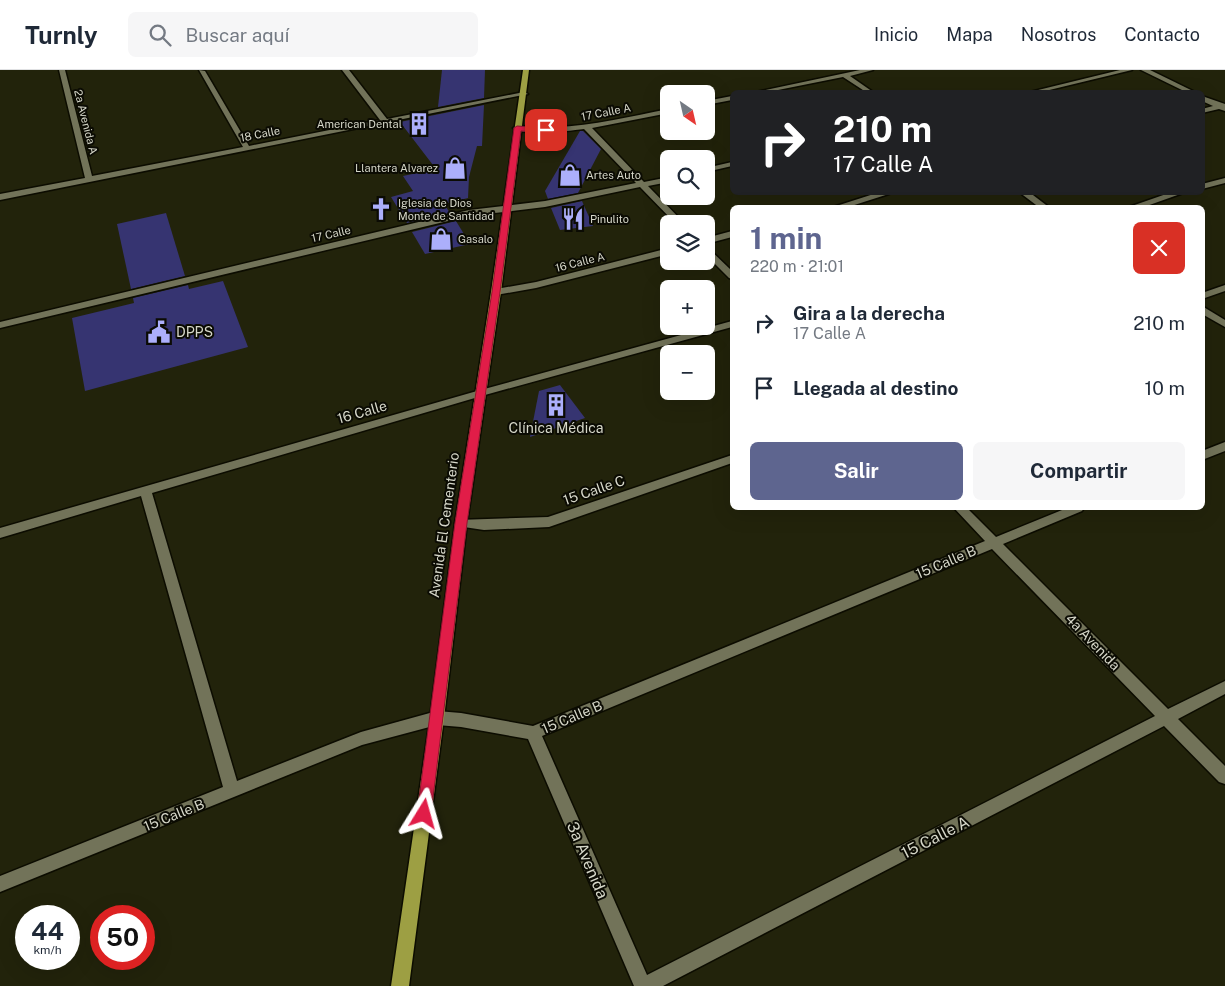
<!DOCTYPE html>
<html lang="es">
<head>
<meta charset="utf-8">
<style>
  :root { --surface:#fff; --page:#f6f6f7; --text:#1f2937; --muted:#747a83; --line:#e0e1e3; --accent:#5e658f }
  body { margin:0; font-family:"Public Sans",sans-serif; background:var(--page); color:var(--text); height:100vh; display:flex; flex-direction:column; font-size:19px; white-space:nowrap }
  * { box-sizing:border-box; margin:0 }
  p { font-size:16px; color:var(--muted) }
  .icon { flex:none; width:28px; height:28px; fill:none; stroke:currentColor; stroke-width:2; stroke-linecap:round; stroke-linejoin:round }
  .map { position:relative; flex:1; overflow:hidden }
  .details { position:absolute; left:730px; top:135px; width:475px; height:305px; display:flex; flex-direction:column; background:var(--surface); border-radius:8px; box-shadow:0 5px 20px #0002 }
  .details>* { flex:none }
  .guide { position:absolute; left:730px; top:20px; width:475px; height:105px; border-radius:8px; box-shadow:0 5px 20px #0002; background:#202124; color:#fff; overflow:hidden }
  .needle { width:32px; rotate:146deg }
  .tools { position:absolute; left:660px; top:15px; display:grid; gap:10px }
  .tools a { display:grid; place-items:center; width:55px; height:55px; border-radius:8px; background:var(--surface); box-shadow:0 5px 20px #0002; font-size:25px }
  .speed { position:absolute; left:15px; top:835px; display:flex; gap:10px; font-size:25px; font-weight:700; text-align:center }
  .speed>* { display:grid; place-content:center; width:65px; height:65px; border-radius:50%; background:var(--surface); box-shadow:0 5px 20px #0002; line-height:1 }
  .speed small { font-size:12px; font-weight:400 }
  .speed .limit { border:8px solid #d22; background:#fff; color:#111 }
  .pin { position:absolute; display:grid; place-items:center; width:42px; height:42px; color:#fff; margin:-21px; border-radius:10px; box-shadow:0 2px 8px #0006 }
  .me { position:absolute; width:55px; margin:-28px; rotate:8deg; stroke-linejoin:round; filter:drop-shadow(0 0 4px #0008) }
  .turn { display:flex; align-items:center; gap:18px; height:105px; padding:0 20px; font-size:22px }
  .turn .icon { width:65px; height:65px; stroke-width:2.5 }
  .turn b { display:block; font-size:35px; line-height:42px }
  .round { display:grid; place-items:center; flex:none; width:52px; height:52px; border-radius:8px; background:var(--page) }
  .headline { display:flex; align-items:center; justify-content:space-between; height:85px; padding:0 20px }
  h1 { font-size:30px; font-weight:700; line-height:38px; color:var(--accent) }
  .button { display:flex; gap:10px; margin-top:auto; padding:10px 20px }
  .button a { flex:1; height:58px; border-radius:8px; background:var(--accent); color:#fff; font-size:20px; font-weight:700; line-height:58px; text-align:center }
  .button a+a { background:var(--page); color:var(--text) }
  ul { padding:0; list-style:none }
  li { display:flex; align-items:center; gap:15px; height:65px; padding:0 20px }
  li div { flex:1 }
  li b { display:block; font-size:19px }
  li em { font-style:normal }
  header { display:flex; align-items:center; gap:30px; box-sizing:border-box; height:70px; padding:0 25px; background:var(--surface); border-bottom:1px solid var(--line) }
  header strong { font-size:24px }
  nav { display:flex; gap:28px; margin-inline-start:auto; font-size:18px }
  .search { width:350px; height:45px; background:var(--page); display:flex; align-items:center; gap:12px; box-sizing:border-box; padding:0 18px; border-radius:8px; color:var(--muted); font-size:19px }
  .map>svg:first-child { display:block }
  .building { fill:#363471 }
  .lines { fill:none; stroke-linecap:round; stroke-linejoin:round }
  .minor-casing { stroke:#0c0c00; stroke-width:3 }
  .major-casing { stroke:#0c0c00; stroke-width:3 }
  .minor { fill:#727359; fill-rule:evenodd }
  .major { fill:#9d9f43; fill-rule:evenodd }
  .route { fill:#e11d48; stroke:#92132f }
  .labels { text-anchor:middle; stroke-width:4; stroke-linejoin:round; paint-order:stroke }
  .far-street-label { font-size:11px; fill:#d6d7c9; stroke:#0b0b03 }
  .far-poi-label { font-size:11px; fill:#d6d7c9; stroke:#0b0b03; text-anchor:start }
  .poi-label { font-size:14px; fill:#d6d7c9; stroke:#0b0b03; text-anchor:start }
  .street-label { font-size:14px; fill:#d6d7c9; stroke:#0b0b03 }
  .near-street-label { font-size:16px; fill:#d6d7c9; stroke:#0b0b03 }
</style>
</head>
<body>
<header>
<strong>Turnly</strong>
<div class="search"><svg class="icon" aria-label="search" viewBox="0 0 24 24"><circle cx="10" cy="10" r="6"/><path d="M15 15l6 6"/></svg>Buscar aquí</div>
<nav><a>Inicio</a><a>Mapa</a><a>Nosotros</a><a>Contacto</a></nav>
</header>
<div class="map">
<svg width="1225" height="916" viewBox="0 0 1225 916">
  <rect width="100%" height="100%" fill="#22230b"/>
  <!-- building -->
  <g class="building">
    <polygon points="442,0 485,0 484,28 438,37"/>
    <polygon points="484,35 482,76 477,76 469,107 468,128 464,129 463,133 461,130 444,134 450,143 407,153 391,127 413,121 403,106 436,99 400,52"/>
    <polygon points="580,61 583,61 601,79 578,123 548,129 545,121"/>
    <polygon points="582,131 593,156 560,160 551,138"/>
    <polygon points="166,143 185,206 131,219 117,154"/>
    <polygon points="456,151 470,174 425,184 412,162"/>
    <polygon points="223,211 248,277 85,321 72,248 134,233 133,228 188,215 189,219"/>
    <polygon points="560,315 585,348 530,367 539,321"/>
  </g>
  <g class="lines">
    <defs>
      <g id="minor">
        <polygon points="59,0 65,0 92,106 243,77 199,0 205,1 249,76 380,50 342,0 349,0 387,49 524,22 528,24 0,130 0,124 85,108"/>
        <polygon points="860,0 873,0 850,6 873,22 866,22 843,7 768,22 756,22"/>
        <polygon points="1120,0 1132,0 1041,22 1030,22"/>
        <polygon points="1141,0 1150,0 1195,22 1186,22"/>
        <polygon points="732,26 732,30 706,35 706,31"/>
        <polygon points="1202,26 1225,34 1225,41 1219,39 1202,43 1202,39 1213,36 1202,31"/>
        <path d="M669,39v4l-77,15 52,54 25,-5v5l-21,4 37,38h-9l-36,-37 -95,20 -76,9 -469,112v-6l469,-112 76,-9 91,-18 -52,-54c-16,2 -58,8 -71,-1 7,-4 32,0 42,-1 38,-1 76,-11 114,-18z"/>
        <polygon points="732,92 732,96 706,102 706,98"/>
        <polygon points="1225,108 1225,113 1202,119 1202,114"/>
        <polygon points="880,122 895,122 845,138 830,138"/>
        <polygon points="1019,122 1029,122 1050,138 1040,138"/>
        <polygon points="1172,122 1186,122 1141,138 1126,138"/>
        <polygon points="732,161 732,167 706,174 706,168"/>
        <polygon points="706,176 732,201 732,209 729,208 706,185"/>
        <polygon points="669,178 669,184 536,218 496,225 491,222 496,219 536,212"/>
        <polygon points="1225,215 1225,221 1202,229 1202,223"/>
        <polygon points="1202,236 1225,250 1225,257 1202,244"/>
        <path d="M732,251v6l-247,68 -333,98 85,288 124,-49 76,-21 24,2 72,13 452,-185 -31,-33h13l29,29 71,-29h17l-2,3 -79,33 165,165 57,-28v13l-47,25 47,47v18l-6,-2 -55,-56 -501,260h-29l-106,-247 -67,-12 -24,-2 -75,20 -362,147v-16l223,-89 -82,-291 -141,42v-10l477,-137zM992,479l163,167 -508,259 -105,-239z"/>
        <polygon points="1225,372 1225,381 1202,390 1202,381"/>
        <polygon points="732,385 732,393 549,457 484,460 457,456 455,453 457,450 548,447"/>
      </g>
      <polygon id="major" points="523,0 529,0 501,222 467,453 444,648 409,916 391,916 430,648 455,453 491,222"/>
    </defs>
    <!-- minor casing -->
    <use href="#minor" class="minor-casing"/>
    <!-- major casing -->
    <use href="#major" class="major-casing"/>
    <!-- minor -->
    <use href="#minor" class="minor"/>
    <!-- major -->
    <use href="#major" class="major"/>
  </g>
  <!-- route -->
  <polygon class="route" points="517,56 546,58 549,60 546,63 521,61 500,222 467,453 431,744 429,749 424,751 419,749 417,744 455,453 492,222 514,58"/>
  <!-- icons -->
  <defs>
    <symbol id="building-bare" viewBox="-9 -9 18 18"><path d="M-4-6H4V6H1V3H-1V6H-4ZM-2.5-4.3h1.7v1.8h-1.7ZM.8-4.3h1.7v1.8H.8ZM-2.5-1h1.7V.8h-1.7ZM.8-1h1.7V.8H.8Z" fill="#acaffb" stroke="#0b0b03" stroke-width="2.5" paint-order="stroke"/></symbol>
    <symbol id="shop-bare" viewBox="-9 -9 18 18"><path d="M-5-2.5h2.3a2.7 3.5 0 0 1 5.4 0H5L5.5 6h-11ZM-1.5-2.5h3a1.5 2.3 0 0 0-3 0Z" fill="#acaffb" stroke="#0b0b03" stroke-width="2.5" paint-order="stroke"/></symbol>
    <symbol id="church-bare" viewBox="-9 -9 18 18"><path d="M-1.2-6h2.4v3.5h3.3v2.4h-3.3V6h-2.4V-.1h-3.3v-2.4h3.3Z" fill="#acaffb" stroke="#0b0b03" stroke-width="2.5" paint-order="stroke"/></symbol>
    <symbol id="restaurant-bare" viewBox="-9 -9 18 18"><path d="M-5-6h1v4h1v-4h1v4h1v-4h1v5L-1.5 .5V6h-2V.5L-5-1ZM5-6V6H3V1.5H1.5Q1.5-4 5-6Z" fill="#acaffb" stroke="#0b0b03" stroke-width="2.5" paint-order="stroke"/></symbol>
    <symbol id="civic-bare" viewBox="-9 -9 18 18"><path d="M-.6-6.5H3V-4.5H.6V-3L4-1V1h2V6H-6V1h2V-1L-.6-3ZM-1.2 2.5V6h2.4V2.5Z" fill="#acaffb" stroke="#0b0b03" stroke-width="2.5" paint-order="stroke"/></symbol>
  </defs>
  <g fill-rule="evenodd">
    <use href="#building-bare" x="403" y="38" width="32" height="32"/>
    <use href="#shop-bare" x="439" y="82" width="32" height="32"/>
    <use href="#shop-bare" x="554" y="89" width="32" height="32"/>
    <use href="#church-bare" x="365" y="123" width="32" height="32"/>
    <use href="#restaurant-bare" x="557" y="133" width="32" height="32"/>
    <use href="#shop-bare" x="425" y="153" width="32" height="32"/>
    <use href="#civic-bare" x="143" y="246" width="32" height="32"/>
    <use href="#building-bare" x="540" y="319" width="32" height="32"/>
  </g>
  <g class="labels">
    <!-- far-street labels -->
    <g class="far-street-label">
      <text transform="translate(606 42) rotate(-11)" y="4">17 Calle A</text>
      <text transform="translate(86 52) rotate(76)" y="4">2a Avenida A</text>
      <text transform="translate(260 64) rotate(-11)" y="4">18 Calle</text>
      <text transform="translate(331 164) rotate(-13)" y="4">17 Calle</text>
      <text transform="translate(580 192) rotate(-14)" y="4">16 Calle A</text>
    </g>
    <!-- far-poi labels -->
    <g class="far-poi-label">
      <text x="402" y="58" text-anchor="end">American Dental</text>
      <text x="438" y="102" text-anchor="end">Llantera Alvarez</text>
      <text x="586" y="109">Artes Auto</text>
      <text x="398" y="137">Iglesia de Dios<tspan x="398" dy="13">Monte de Santidad</tspan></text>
      <text x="590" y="153">Pinulito</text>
      <text x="458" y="173">Gasalo</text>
    </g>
    <!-- poi labels -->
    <g class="poi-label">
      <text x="176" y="267">DPPS</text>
      <text x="556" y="363" text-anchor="middle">Clínica Médica</text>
    </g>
    <!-- street labels -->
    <g class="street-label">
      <text transform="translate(362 342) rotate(-16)" y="5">16 Calle</text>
      <text transform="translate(594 420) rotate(-19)" y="5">15 Calle C</text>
      <text transform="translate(444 455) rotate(-82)" y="5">Avenida El Cementerio</text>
      <text transform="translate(946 492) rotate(-23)" y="5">15 Calle B</text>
      <text transform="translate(1093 572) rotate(46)" y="5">4a Avenida</text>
      <text transform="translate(572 647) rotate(-23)" y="5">15 Calle B</text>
      <text transform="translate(174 745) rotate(-22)" y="5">15 Calle B</text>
    </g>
    <!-- near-street labels -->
    <g class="near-street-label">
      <text transform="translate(935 767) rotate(-27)" y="6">15 Calle A</text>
      <text transform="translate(588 790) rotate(67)" y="6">3a Avenida</text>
    </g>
  </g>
</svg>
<div class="tools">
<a><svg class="needle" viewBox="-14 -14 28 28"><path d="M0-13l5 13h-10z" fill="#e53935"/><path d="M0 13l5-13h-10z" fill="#747a83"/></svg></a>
<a><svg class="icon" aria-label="search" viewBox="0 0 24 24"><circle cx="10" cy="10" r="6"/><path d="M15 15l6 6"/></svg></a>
<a><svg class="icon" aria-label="layers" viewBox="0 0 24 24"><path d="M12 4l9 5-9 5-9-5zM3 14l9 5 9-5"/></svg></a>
<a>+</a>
<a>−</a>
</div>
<div class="speed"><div>44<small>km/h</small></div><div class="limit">50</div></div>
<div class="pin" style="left:546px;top:60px;background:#d93025"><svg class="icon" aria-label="arrive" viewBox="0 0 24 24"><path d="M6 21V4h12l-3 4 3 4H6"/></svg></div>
<svg class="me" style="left:424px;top:744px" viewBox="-20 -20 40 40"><path d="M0-17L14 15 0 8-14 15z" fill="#e11d48" stroke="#fff" stroke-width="4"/></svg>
<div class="guide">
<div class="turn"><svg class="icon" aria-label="right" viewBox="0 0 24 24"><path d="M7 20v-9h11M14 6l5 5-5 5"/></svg><div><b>210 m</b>17 Calle A</div></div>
</div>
<section class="details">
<div class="headline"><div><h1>1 min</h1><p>220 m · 21:01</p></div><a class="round" style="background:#d93025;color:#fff"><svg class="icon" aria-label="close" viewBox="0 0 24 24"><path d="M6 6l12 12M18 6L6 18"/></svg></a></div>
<ul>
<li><svg class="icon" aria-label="right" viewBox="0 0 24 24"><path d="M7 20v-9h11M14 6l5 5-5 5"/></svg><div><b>Gira a la derecha</b><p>17 Calle A</p></div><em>210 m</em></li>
<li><svg class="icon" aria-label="arrive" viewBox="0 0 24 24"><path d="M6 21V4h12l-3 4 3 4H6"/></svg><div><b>Llegada al destino</b></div><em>10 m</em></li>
</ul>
<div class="button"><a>Salir</a><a>Compartir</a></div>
</section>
</div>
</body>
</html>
